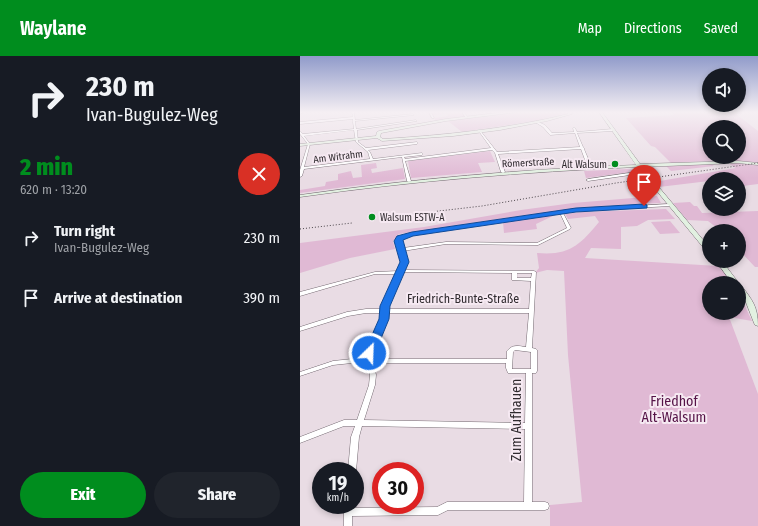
<!DOCTYPE html>
<html lang="en">
<head>
<meta charset="utf-8">
<style>
  :root { --surface:#171b24; --page:#20242c; --text:#f1f3f6; --muted:#9ea1a6; --accent:#008d1e }
  body { margin:0; font-family:"Fira Sans Condensed",sans-serif; background:var(--page); color:var(--text); height:100vh; display:flex; flex-direction:column; font-size:15px; white-space:nowrap }
  * { box-sizing:border-box; margin:0 }
  p { font-size:13px; color:var(--muted) }
  .icon { flex:none; width:22px; height:22px; fill:none; stroke:currentColor; stroke-width:2; stroke-linecap:round; stroke-linejoin:round }
  .map { position:relative; flex:1; overflow:hidden }
  .side { display:flex; flex-direction:column; background:var(--surface); width:300px }
  .side>* { flex:none }
  .guide { background:#171b24; color:var(--text); overflow:hidden }
  .fabs { position:absolute; left:402px; top:12px; display:grid; gap:8px }
  .fabs a { display:grid; place-items:center; width:44px; height:44px; border-radius:50%; background:var(--surface); box-shadow:0 2px 6px #0003; font-size:20px }
  .speed { position:absolute; left:12px; top:406px; display:flex; gap:8px; font-size:20px; font-weight:700; text-align:center }
  .speed>* { display:grid; place-content:center; width:52px; height:52px; border-radius:50%; background:var(--surface); box-shadow:0 2px 6px #0003; line-height:1 }
  .speed small { font-size:10px; font-weight:400 }
  .speed .limit { border:6px solid #d22; background:#fff; color:#111 }
  .pin { position:absolute; display:grid; place-items:center; width:34px; height:34px; color:#fff; margin:-41px -17px; border-radius:50% 50% 50% 0; rotate:-45deg; box-shadow:0 0 4px #0007 }
  .pin .icon { rotate:45deg }
  .me { position:absolute; width:44px; margin:-22px; rotate:24deg; stroke-linejoin:round; filter:drop-shadow(0 0 3px #0008) }
  .turn { display:flex; align-items:center; gap:14px; height:84px; padding:0 20px; font-size:18px }
  .turn .icon { width:52px; height:52px; stroke-width:2.5 }
  .turn b { display:block; font-size:28px; line-height:34px }
  .round { display:grid; place-items:center; flex:none; width:42px; height:42px; border-radius:21px; background:var(--page) }
  .overview { display:flex; align-items:center; justify-content:space-between; height:68px; padding:0 20px }
  h1 { font-size:24px; font-weight:800; line-height:30px; color:var(--accent) }
  .primary-button { display:flex; gap:8px; margin-top:auto; padding:8px 20px }
  .primary-button a { flex:1; height:46px; border-radius:24px; background:var(--accent); color:#fff; font-size:16px; font-weight:800; line-height:46px; text-align:center }
  .primary-button a+a { background:var(--page); color:var(--text) }
  ul { padding:0; list-style:none }
  li { display:flex; align-items:center; gap:12px; height:60px; padding:0 20px }
  li div { flex:1 }
  li b { display:block; font-size:15px }
  li em { font-style:normal }
  header { display:flex; align-items:center; gap:24px; box-sizing:border-box; height:56px; padding:0 20px; background:var(--accent); color:#fff }
  header strong { font-size:19px }
  nav { display:flex; gap:22px; margin-inline-start:auto; font-size:14px }
  main { display:flex; flex:1; min-height:0 }
  .map>svg:first-child { display:block }
  .green { fill:#e0b9d4; fill-rule:evenodd }
  .lines { fill:none; stroke-linecap:round; stroke-linejoin:round }
  .street-casing { stroke:#756a72; stroke-width:1 }
  .secondary-casing { stroke:#756a72; stroke-width:1 }
  .street { fill:#fff; fill-rule:evenodd }
  .secondary { fill:#e2f1e1; fill-rule:evenodd }
  .rail { stroke:#4b454a; stroke-width:1; stroke-dasharray:1 2; stroke-linecap:butt }
  .route { fill:#1a73e8; stroke:#114b97 }
  .poi-dot { fill:#008d1e; stroke:#f6e9f2; stroke-width:1.5 }
  .labels { text-anchor:middle; stroke-width:4; stroke-linejoin:round; paint-order:stroke }
  .far-street-label { font-size:10px; fill:#302b2f; stroke:#f6e9f2 }
  .far-poi-label { font-size:10px; fill:#302b2f; stroke:#f6e9f2; text-anchor:end }
  .street-label { font-size:12px; fill:#302b2f; stroke:#f6e9f2 }
  .near-park-label { font-size:14px; fill:#551347; stroke:#f6e9f2 }
  .near-street-label { font-size:14px; fill:#302b2f; stroke:#f6e9f2 }
</style>
</head>
<body>
<header>
<strong>Waylane</strong>
<nav><a>Map</a><a>Directions</a><a>Saved</a></nav>
</header>
<main>
<section class="side">
<div class="guide">
<div class="turn"><svg class="icon" aria-label="right" viewBox="0 0 24 24"><path d="M7 20v-9h11M14 6l5 5-5 5"/></svg><div><b>230 m</b>Ivan-Bugulez-Weg</div></div>
</div>
<div class="overview"><div><h1>2 min</h1><p>620 m · 13:20</p></div><a class="round" style="background:#d93025;color:#fff"><svg class="icon" aria-label="close" viewBox="0 0 24 24"><path d="M6 6l12 12M18 6L6 18"/></svg></a></div>
<ul>
<li><svg class="icon" aria-label="right" viewBox="0 0 24 24"><path d="M7 20v-9h11M14 6l5 5-5 5"/></svg><div><b>Turn right</b><p>Ivan-Bugulez-Weg</p></div><em>230 m</em></li>
<li><svg class="icon" aria-label="arrive" viewBox="0 0 24 24"><path d="M6 21V4h12l-3 4 3 4H6"/></svg><div><b>Arrive at destination</b></div><em>390 m</em></li>
</ul>
<div class="primary-button"><a>Exit</a><a>Share</a></div>
</section>
<div class="map">
<svg width="458" height="470" viewBox="0 0 458 470">
  <rect width="100%" height="100%" fill="#e9dce4"/>
  <!-- green -->
  <g class="green">
    <polygon points="132,56 161,56 165,61 136,65 134,62 148,60 147,58 133,59"/>
    <polygon points="224,56 267,57 235,65 162,76 148,65"/>
    <path d="M372,56l70,1 -6,1 22,17v53l-15,2 -4,-3v-4h-30v2l-50,6 -5,-5 82,-14 -13,-8 -52,3 -16,-16 -4,-1 -25,-28 48,-3zM409,71h30v30h-30z"/>
    <polygon points="190,95 195,106 178,107 182,116 111,122 108,105"/>
    <polygon points="76,107 77,112 71,113 72,117 103,112 105,123 0,137 0,134 25,130 26,126 38,124 38,118 51,115 53,122 62,121 61,109"/>
    <polygon points="411,108 414,110 371,115 366,110"/>
    <polygon points="327,113 336,114 331,116 286,122 284,115"/>
    <path d="M357,140l4,7c-88,2 -175,19 -262,31l-6,7 2,8 -45,9 -50,15v-30l124,-16 97,-17 52,-7z"/>
    <polygon points="390,146 394,150 397,150 402,157 458,155 458,211 455,211 439,194 439,175 421,175 408,165 387,164 373,147"/>
    <path d="M366,153l9,10 -27,1 -11,6 -16,1v22l-30,-1 -6,10 133,8 14,17h-23v30h30v-20l13,28 -23,-4 29,77v132h-208v-21l32,-3 -14,-147 -4,-84 -17,-1 -12,3 4,-5 -2,-15c32,3 43,-8 62,-31l-4,-6 -27,3 -3,-5 16,-2z"/>
    <polygon points="252,158 253,160 236,168 237,173 204,177 203,166"/>
    <polygon points="370,165 380,177 360,178 351,166"/>
  </g>
  <g class="lines">
    <defs>
      <g id="street">
        <polygon points="0,56 4,56 0,58"/>
        <path d="M52,56h2l1,8 58,-6 1,1 -59,6 1,8 60,-9 1,1 -60,9 1,12 8,6 51,-6 1,1 -1,1 -49,6 2,2 3,7 49,-6 1,1 -1,1 -18,2 1,2 86,-11 -13,-18 1,-1 18,23 83,-5 -5,-14 -25,2 -7,-8 -8,-5 1,-1 9,4 7,8 22,-1 -1,-4 1,-1 1,1 2,4 36,-3 1,1 -1,1 -36,2 6,14 1,1v1l8,19 -2,1 -2,-1 -7,-19 -83,5 7,18 -2,1 -2,-1 -6,-19 -3,-3 -87,11 6,20 -2,1 -2,-1 -5,-24 -98,12 -2,7 -2,1v-7l8,-26 -8,-10v-3l3,3 51,-5 -1,-7 -1,-1 1,-1v-1l-53,5v-2l53,-5zM54,74l2,12 12,10 2,7 -66,8 6,-23 -6,-8z"/>
        <polygon points="129,56 131,56 134,62 132,62"/>
        <polygon points="162,56 164,56 168,62 166,62"/>
        <polygon points="343,115 345,116 344,117 288,125 286,124 288,123"/>
        <path d="M370,148l2,1 -1,1 -96,5 -12,2 8,15 -1,1 -32,16 -92,-1 -43,7 4,11 -3,8 130,1 2,1 -4,76 4,1 1,1v21l-1,2h-4v129h13l3,1 1,3 -1,3 -3,1h-97l-10,5 -86,1v10h-8v-21h8v3l85,-1 10,-5h77l1,-73 -163,-3 -3,11 -3,34 -1,2v-2h-7l3,-34 4,-11h-11l-44,17v-6l44,-17h13l12,-35 1,-10 -3,-12h-15l-19,2 -33,11v-4l33,-11 19,-2h14v-6l15,-34 1,-6h-16l-18,3 -48,15v-4l47,-15 19,-3h16v-3l15,-32h-22l-75,22v-4l75,-20 24,-1 4,-9 -7,-21 3,-4 13,-4 163,-24zM260,157l7,15 -30,15 -91,-1 -43,6 -3,-7 2,-2 11,-4zM103,216l109,1v7l19,1 -2,28h-142l1,-3zM217,217h15l-1,5h-14zM87,257h142l-3,34c-8,-1 -13,-3 -19,4v8h-135v-6l15,-34zM215,294l16,2v17h-19l1,-17zM73,307h133v5l2,5h18l-1,50 -161,-3 11,-35 1,-10z"/>
      </g>
      <g id="secondary">
        <path d="M205,56h13l-72,9 -65,12 -1,4 3,2c62,-4 124,-10 185,-25v-2h3l1,2 -25,7 -47,9 -47,6 -71,5 -5,-3 -77,8v-2l76,-8 1,-4 2,-1 67,-12z"/>
        <path d="M299,56h3l38,52 98,-3 20,2v2l-20,-2 -96,4 67,80v6l-2,-1 -70,-85c-113,5 -225,14 -337,30v-2c111,-16 223,-26 336,-30z"/>
        <polygon points="416,205 422,205 438,226 439,227 439,228 432,227"/>
        <path d="M439,228l2,1c11,15 17,21 17,41l-3,-1 -1,-2 -9,-23 -6,-9z"/>
      </g>
    </defs>
    <!-- street casing -->
    <use href="#street" class="street-casing"/>
    <!-- secondary casing -->
    <use href="#secondary" class="secondary-casing"/>
    <!-- street -->
    <use href="#street" class="street"/>
    <!-- secondary -->
    <use href="#secondary" class="secondary"/>
    <!-- rail -->
    <g class="rail">
      <polyline points="113,158 182,150 316,127 458,107"/>
      <polyline points="0,173 52,167"/>
    </g>
  </g>
  <!-- sky -->
  <linearGradient id="sky" x2="0" y2="1"><stop stop-color="#909bca"/><stop offset="0.46" stop-color="#f5eff3"/><stop offset="1" stop-color="#f5eff3" stop-opacity="0"/></linearGradient>
  <rect width="458" height="122" fill="url(#sky)"/>
  <!-- route -->
  <polygon class="route" points="344,148 347,149 347,152 276,156 113,180 103,184 109,206 90,250 89,263 75,297 69,301 64,297 79,263 80,250 100,206 94,185 97,180 112,176 276,152"/>
  <!-- markers -->
  <g class="poi-dot">
    <circle cx="315" cy="108" r="4"/>
    <circle cx="72" cy="161" r="4"/>
  </g>
  <g class="labels">
    <!-- far-street labels -->
    <g class="far-street-label">
      <text transform="translate(38 100) rotate(-7)" y="4">Am Witrahm</text>
      <text transform="translate(228 106) rotate(-3)" y="4">Römerstraße</text>
    </g>
    <!-- far-poi labels -->
    <g class="far-poi-label">
      <text x="307" y="112">Alt Walsum</text>
      <text x="80" y="165" text-anchor="start">Walsum ESTW-A</text>
    </g>
    <!-- street labels -->
    <g class="street-label">
      <text x="163" y="247">Friedrich-Bunte-Straße</text>
    </g>
    <!-- near-park labels -->
    <g class="near-park-label">
      <text x="374" y="350">Friedhof<tspan x="374" dy="16">Alt-Walsum</tspan></text>
    </g>
    <!-- near-street labels -->
    <g class="near-street-label">
      <text transform="translate(216 364) rotate(-90)" y="5">Zum Aufhauen</text>
    </g>
  </g>
</svg>
<div class="fabs">
<a><svg class="icon" aria-label="sound" viewBox="0 0 24 24"><path d="M4 9h4l5-4v14l-5-4H4zM17 9q2 3 0 6"/></svg></a>
<a><svg class="icon" aria-label="search" viewBox="0 0 24 24"><circle cx="10" cy="10" r="6"/><path d="M15 15l6 6"/></svg></a>
<a><svg class="icon" aria-label="layers" viewBox="0 0 24 24"><path d="M12 4l9 5-9 5-9-5zM3 14l9 5 9-5"/></svg></a>
<a>+</a>
<a>−</a>
</div>
<div class="speed"><div>19<small>km/h</small></div><div class="limit">30</div></div>
<div class="pin" style="left:344px;top:150px;background:#d93025"><svg class="icon" aria-label="arrive" viewBox="0 0 24 24"><path d="M6 21V4h12l-3 4 3 4H6"/></svg></div>
<svg class="me" style="left:69px;top:297px" viewBox="-20 -20 40 40"><circle r="17" fill="#1a73e8" stroke="#fff" stroke-width="3"/><path d="M0-11L8 9 0 5-8 9z" fill="#fff"/></svg>
</div>
</main>
</body>
</html>
